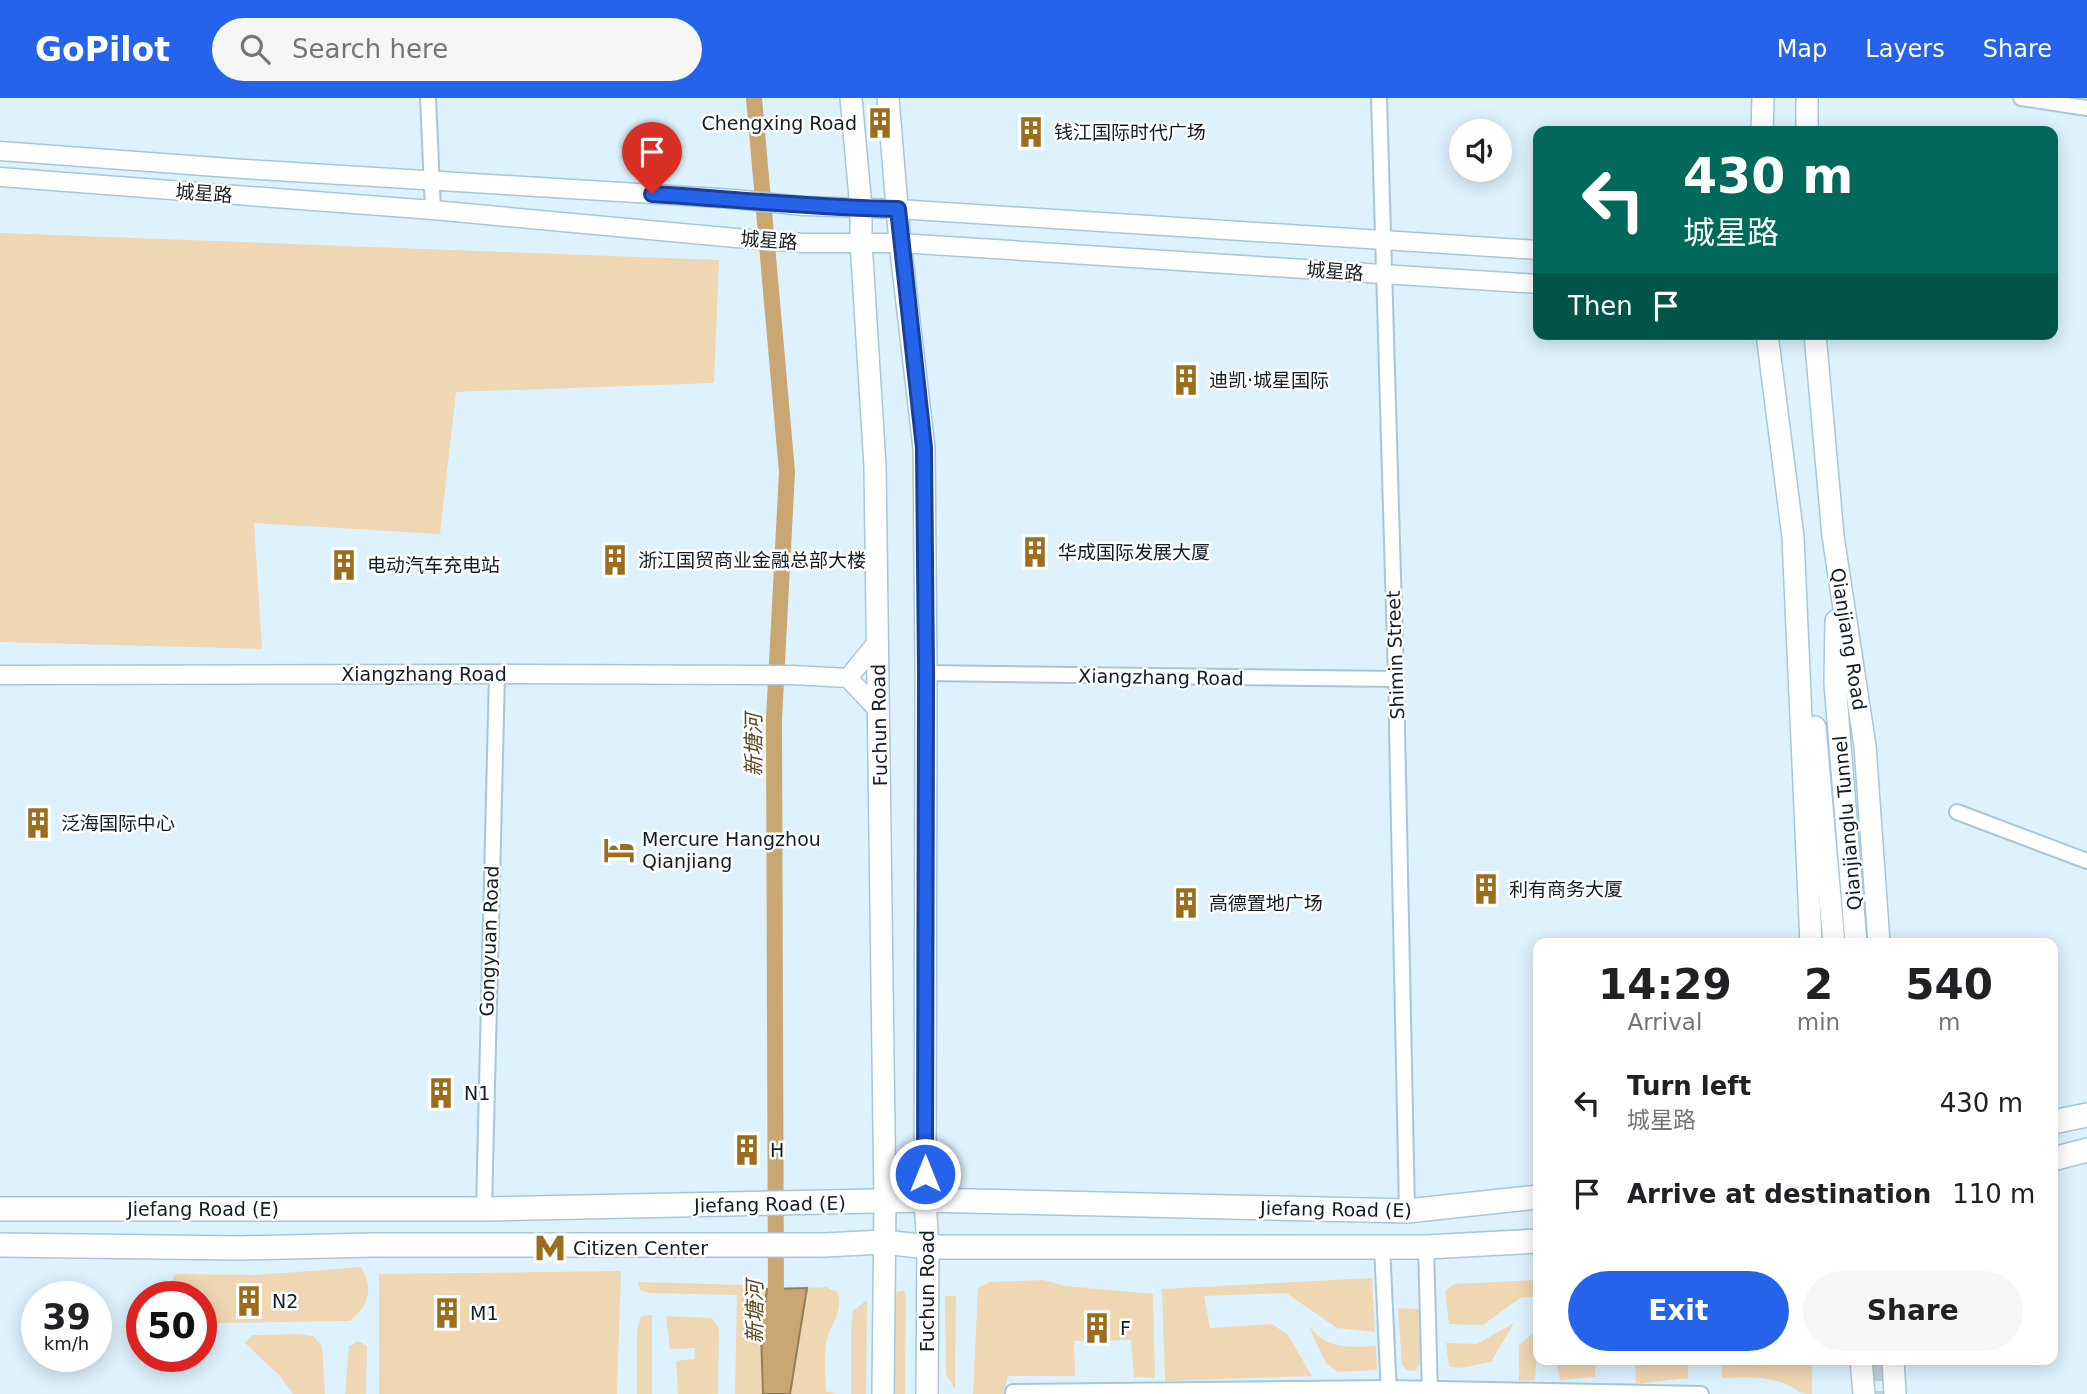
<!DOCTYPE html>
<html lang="en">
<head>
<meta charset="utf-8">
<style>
  :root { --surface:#fff; --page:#f6f6f6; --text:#202124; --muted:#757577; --accent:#2563eb }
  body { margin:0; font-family:"DejaVu Sans","Noto Sans SC",sans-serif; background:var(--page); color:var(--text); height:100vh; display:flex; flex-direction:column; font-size:26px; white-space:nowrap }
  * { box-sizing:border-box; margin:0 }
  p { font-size:23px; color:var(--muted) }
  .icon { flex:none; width:38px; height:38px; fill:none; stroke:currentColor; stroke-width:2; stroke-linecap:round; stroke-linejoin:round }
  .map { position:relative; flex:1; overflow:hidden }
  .side { position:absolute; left:1533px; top:840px; width:525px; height:427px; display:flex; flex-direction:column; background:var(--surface); border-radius:14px; box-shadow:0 4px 18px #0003 }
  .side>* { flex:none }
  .top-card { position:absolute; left:1533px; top:28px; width:525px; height:214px; border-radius:14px; box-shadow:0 4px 18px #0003; background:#00695c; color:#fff; overflow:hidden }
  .tools { position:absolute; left:1449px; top:21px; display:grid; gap:14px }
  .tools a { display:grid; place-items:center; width:63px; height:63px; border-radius:50%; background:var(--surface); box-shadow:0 4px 18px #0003; font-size:35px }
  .speed { position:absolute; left:21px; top:1183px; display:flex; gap:14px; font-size:35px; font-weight:700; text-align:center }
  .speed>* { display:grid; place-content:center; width:91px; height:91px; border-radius:50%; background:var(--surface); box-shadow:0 4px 18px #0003; line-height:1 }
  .speed small { font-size:18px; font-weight:400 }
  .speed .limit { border:10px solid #d22; background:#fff; color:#111 }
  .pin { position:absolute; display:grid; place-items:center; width:60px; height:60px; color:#fff; margin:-72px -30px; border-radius:50% 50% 50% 0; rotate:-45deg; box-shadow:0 0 7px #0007 }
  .pin .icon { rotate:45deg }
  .me { position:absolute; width:77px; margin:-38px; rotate:0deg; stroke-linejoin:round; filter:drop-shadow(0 0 5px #0008) }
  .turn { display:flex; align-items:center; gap:24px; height:147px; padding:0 35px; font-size:32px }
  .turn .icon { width:91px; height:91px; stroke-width:2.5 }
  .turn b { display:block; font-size:49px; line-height:60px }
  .then { display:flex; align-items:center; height:66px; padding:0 35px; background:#0003; gap:14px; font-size:26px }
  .eta { display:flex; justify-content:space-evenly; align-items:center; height:119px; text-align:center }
  .eta b { font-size:42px; font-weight:600; line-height:49px }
  .primary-button { display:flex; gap:14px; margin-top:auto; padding:14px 35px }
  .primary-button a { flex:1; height:80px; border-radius:42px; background:var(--accent); color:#fff; font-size:28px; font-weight:600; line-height:80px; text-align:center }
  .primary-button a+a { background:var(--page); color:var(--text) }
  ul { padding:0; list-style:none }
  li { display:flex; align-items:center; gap:21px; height:91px; padding:0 35px }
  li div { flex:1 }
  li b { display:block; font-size:26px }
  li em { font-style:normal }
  header { display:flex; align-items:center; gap:42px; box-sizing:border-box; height:98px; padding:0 35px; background:var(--accent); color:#fff }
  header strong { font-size:33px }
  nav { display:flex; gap:38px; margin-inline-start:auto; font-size:24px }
  .search { width:490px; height:63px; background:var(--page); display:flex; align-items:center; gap:18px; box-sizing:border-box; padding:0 24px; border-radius:38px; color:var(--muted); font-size:26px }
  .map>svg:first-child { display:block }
  .green { fill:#f0d7b3 }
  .water { fill:#caa772; stroke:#927e5b; stroke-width:2 }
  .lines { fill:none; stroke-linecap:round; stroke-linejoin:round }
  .canal { stroke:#caa772; stroke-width:16 }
  .secondary-tunnel { stroke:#bed2dc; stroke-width:21; stroke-dasharray:21 10; stroke-linecap:butt }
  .minor-casing { stroke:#a5c7d9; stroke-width:18 }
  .tertiary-casing { stroke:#a5c7d9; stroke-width:21 }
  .secondary-casing { stroke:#a5c7d9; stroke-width:24 }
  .primary-casing { stroke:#a5c7d9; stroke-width:26 }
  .minor { stroke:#fff; stroke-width:14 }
  .tertiary { stroke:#fff; stroke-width:18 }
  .secondary { stroke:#fff; stroke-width:21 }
  .primary { stroke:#fff; stroke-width:23 }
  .route-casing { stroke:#184099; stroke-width:18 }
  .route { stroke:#2563eb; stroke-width:12 }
  .labels { text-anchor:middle; stroke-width:5; stroke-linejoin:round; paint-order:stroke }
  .poi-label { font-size:19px; fill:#101d24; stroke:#fff; text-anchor:start }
  .street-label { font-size:19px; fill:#101d24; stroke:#fff }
  .water-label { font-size:21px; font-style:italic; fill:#5f461d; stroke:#fff }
</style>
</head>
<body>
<header>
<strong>GoPilot</strong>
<div class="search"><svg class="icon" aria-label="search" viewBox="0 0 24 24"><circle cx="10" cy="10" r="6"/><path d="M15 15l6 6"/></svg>Search here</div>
<nav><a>Map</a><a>Layers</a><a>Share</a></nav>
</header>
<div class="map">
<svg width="2087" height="1296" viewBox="0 0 2087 1296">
  <rect width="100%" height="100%" fill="#ddf2fd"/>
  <!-- green -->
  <g class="green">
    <polygon points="0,135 719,162 714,285 456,294 440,436 254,425 262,551 0,544"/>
    <path d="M361,1169c13,21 8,38 -11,54l-135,2 -14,-14v-12h-25l-11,-5 11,-18 82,1z"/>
    <polygon points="621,1173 617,1296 379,1296 379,1176"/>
    <polygon points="1372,1180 1375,1234 1337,1230 1286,1195 1204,1198 1210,1230 1272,1226 1288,1237 1312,1278 1165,1283 1162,1191"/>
    <polygon points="1044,1182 1065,1188 1153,1196 1155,1280 1134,1279 1131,1242 1074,1243 1075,1278 1008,1278 1004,1296 973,1296 978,1190 990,1184"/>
    <polygon points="1538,1182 1538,1198 1520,1200 1483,1227 1449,1226 1445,1193 1454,1186"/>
    <polygon points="638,1184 744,1187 767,1191 761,1234 763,1296 735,1296 737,1197 649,1195 640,1192"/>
    <path d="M826,1189l11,5c8,21 -9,34 -11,53 -2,15 0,31 0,46l11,3h-47l17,-106z"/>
    <polygon points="904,1193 906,1200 905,1296 894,1296 895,1204 897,1194"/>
    <polygon points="945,1198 956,1198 955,1291 946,1276"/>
    <polygon points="867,1202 866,1296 851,1296 851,1231 853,1213"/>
    <polygon points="1398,1210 1419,1211 1421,1264 1415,1273 1406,1272 1402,1266"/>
    <polygon points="652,1217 652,1296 637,1296 637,1233 641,1218"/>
    <polygon points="666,1218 711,1220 719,1230 718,1296 678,1296 676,1263 694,1261 695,1250 670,1251"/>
    <polygon points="1514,1225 1491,1264 1460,1270 1449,1269 1446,1245 1477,1246"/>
    <path d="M1308,1227c19,25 40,22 68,21l1,24 -39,2 -12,-9z"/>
    <polygon points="1538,1231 1535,1282 1519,1283 1519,1247"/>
    <polygon points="298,1236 313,1238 322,1248 325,1296 293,1296 281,1279 245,1245 252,1237"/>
    <polygon points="358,1243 367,1248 366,1296 345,1296 349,1248"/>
    <polygon points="1556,1262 1596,1262 1595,1279 1560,1282"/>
    <polygon points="1635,1262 1688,1262 1688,1280 1636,1286"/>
    <path d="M1721,1262h91v34c-14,0 -13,-4 -25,-9 -21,-10 -43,-8 -65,-7z"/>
  </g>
  <!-- water -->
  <polygon class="water" points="807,1190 790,1296 763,1296 761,1234 767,1191"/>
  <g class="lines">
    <!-- canal -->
    <polyline class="canal" points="754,0 787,374 774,621 776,1210"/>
    <!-- secondary-tunnel -->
    <polyline class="secondary-tunnel" points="1879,1262 1880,1296"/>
    <defs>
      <g id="minor">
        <polyline points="428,0 433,112"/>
        <polyline points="1379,0 1396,581 1407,1113"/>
        <polyline points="2021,0 2087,10"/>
        <polyline points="926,575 1396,581"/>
        <polyline points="1957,714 2087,763"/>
        <polyline points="484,1111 497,576"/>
        <polyline points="1382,1148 1389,1296"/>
        <polyline points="1426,1149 1430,1296"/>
        <polyline points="1013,1296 1013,1294 1388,1290 1701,1296"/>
      </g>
      <g id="tertiary">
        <polyline points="0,53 244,71 735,101 803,108 898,111 1538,152"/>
        <polyline points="0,79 433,112 736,140 803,145 900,145 1538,186"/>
        <polyline points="0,577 497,576 792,577 848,580 879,613"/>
        <polyline points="848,580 878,543"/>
      </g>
      <g id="secondary">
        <polyline points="851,0 861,110 861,144 875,368 885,1104 883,1296"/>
        <polyline points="888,0 900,145 924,350 926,575 925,1102 928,1149 927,1296"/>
        <polyline points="1807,0 1807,33"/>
        <polyline points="1762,33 1763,0"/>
        <polyline points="1767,236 1793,439 1811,845"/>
        <polyline points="1815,236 1833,438 1865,648 1879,845"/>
        <polyline points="1836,523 1835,585 1856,845"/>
        <polyline points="1815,629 1834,845"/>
        <polyline points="1861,1262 1864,1296"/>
        <polyline points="1893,1262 1895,1296"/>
      </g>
      <g id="primary">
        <polyline points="2053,1024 2087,1017"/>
        <polyline points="2053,1061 2087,1052"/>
        <polyline points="0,1111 484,1111 925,1102 1407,1113 1538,1099"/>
        <polyline points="0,1147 239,1150 372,1147 824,1147 884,1144 928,1149 1426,1149 1538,1143"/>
      </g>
    </defs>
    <!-- minor casing -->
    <use href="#minor" class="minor-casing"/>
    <!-- tertiary casing -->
    <use href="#tertiary" class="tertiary-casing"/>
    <!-- secondary casing -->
    <use href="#secondary" class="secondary-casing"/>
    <!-- primary casing -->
    <use href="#primary" class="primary-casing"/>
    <!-- minor -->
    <use href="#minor" class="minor"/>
    <!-- tertiary -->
    <use href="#tertiary" class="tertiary"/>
    <!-- secondary -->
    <use href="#secondary" class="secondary"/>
    <!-- primary -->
    <use href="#primary" class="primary"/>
  </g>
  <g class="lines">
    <defs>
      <path id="route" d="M652,96c82,5 164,14 246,15l26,239 2,225 -1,501"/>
    </defs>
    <!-- route casing -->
    <use href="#route" class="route-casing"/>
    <!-- route -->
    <use href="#route" class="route"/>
  </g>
  <!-- icons -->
  <defs>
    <symbol id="building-bare" viewBox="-9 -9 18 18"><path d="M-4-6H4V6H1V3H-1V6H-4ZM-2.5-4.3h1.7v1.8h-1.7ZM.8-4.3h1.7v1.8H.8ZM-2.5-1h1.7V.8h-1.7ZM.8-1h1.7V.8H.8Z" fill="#9b6e1e" stroke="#fff" stroke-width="2.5" paint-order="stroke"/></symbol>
    <symbol id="hotel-bare" viewBox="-9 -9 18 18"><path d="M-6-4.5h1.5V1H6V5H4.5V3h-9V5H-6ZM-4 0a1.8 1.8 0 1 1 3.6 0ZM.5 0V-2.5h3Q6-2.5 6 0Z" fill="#9b6e1e" stroke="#fff" stroke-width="2.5" paint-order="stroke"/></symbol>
    <symbol id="metro-bare" viewBox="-9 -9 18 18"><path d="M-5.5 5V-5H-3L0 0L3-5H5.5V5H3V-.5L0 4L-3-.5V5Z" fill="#9b6e1e" stroke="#fff" stroke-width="2.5" paint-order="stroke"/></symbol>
  </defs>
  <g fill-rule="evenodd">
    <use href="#building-bare" x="858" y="3" width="44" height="44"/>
    <use href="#building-bare" x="1009" y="12" width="44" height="44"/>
    <use href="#building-bare" x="1164" y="260" width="44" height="44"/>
    <use href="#building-bare" x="1013" y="432" width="44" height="44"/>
    <use href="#building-bare" x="593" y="440" width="44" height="44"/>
    <use href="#building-bare" x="322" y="445" width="44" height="44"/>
    <use href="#building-bare" x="16" y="703" width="44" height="44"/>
    <use href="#hotel-bare" x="597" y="730" width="44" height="44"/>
    <use href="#building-bare" x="1464" y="769" width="44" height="44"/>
    <use href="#building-bare" x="1164" y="783" width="44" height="44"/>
    <use href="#building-bare" x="419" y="973" width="44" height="44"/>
    <use href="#building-bare" x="725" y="1030" width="44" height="44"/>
    <use href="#metro-bare" x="528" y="1128" width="44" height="44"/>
    <use href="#building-bare" x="227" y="1181" width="44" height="44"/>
    <use href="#building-bare" x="425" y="1193" width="44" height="44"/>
    <use href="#building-bare" x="1075" y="1208" width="44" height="44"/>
  </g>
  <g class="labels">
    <!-- poi labels -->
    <g class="poi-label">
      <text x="857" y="32" text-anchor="end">Chengxing Road</text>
      <text x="1054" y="41">钱江国际时代广场</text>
      <text x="1209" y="289">迪凯·城星国际</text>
      <text x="1058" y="461">华成国际发展大厦</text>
      <text x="638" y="469">浙江国贸商业金融总部大楼</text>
      <text x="367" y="474">电动汽车充电站</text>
      <text x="61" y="732">泛海国际中心</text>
      <text x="642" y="748">Mercure Hangzhou<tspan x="642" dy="22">Qianjiang</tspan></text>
      <text x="1509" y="798">利有商务大厦</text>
      <text x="1209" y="812">高德置地广场</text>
      <text x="464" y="1002">N1</text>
      <text x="770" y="1059">H</text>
      <text x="573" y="1157">Citizen Center</text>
      <text x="272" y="1210">N2</text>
      <text x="470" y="1222">M1</text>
      <text x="1120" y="1237">F</text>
    </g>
    <!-- street labels -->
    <g class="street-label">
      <text transform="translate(204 95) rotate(4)" y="7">城星路</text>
      <text transform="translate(769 142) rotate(4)" y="7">城星路</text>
      <text transform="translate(1335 173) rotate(4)" y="7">城星路</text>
      <text transform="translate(1849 541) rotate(81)" y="7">Qianjiang Road</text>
      <text transform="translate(1395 557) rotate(-92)" y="7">Shimin Street</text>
      <text x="424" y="583">Xiangzhang Road</text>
      <text transform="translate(1161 579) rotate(1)" y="7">Xiangzhang Road</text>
      <text transform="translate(879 627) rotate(-91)" y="7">Fuchun Road</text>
      <text transform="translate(1847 725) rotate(-95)" y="7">Qianjianglu Tunnel</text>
      <text transform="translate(489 843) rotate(-88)" y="7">Gongyuan Road</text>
      <text transform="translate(770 1106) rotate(-1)" y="7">Jiefang Road (E)</text>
      <text x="203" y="1118">Jiefang Road (E)</text>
      <text transform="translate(1336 1111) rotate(1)" y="7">Jiefang Road (E)</text>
      <text transform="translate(927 1193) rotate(-90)" y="7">Fuchun Road</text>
    </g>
    <!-- water labels -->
    <g class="water-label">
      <text transform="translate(754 647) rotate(-90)" y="7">新塘河</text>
      <text transform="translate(755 1214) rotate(-90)" y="7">新塘河</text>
    </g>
  </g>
</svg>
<div class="tools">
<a><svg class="icon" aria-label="sound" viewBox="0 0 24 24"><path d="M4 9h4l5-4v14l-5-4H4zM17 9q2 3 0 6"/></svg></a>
</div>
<div class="speed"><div>39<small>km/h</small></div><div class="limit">50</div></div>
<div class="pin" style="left:652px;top:96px;background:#d93025"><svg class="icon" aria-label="arrive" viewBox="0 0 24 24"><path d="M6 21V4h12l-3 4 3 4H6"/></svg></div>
<svg class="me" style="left:925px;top:1076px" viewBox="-20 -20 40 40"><circle r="17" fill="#2563eb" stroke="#fff" stroke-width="3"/><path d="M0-11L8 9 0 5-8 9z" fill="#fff"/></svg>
<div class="top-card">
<div class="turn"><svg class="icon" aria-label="left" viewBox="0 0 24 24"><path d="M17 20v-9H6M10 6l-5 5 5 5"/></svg><div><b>430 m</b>城星路</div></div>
<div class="then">Then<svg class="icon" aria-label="arrive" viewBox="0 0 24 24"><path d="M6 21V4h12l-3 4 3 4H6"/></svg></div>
</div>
<section class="side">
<div class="eta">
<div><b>14:29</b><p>Arrival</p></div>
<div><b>2</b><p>min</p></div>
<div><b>540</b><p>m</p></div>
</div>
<ul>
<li><svg class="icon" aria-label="left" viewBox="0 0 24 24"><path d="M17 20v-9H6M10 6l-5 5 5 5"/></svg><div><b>Turn left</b><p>城星路</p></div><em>430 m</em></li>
<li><svg class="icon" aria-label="arrive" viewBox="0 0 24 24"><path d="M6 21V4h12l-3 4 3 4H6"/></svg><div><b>Arrive at destination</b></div><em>110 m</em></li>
</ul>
<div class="primary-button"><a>Exit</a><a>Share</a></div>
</section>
</div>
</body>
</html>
